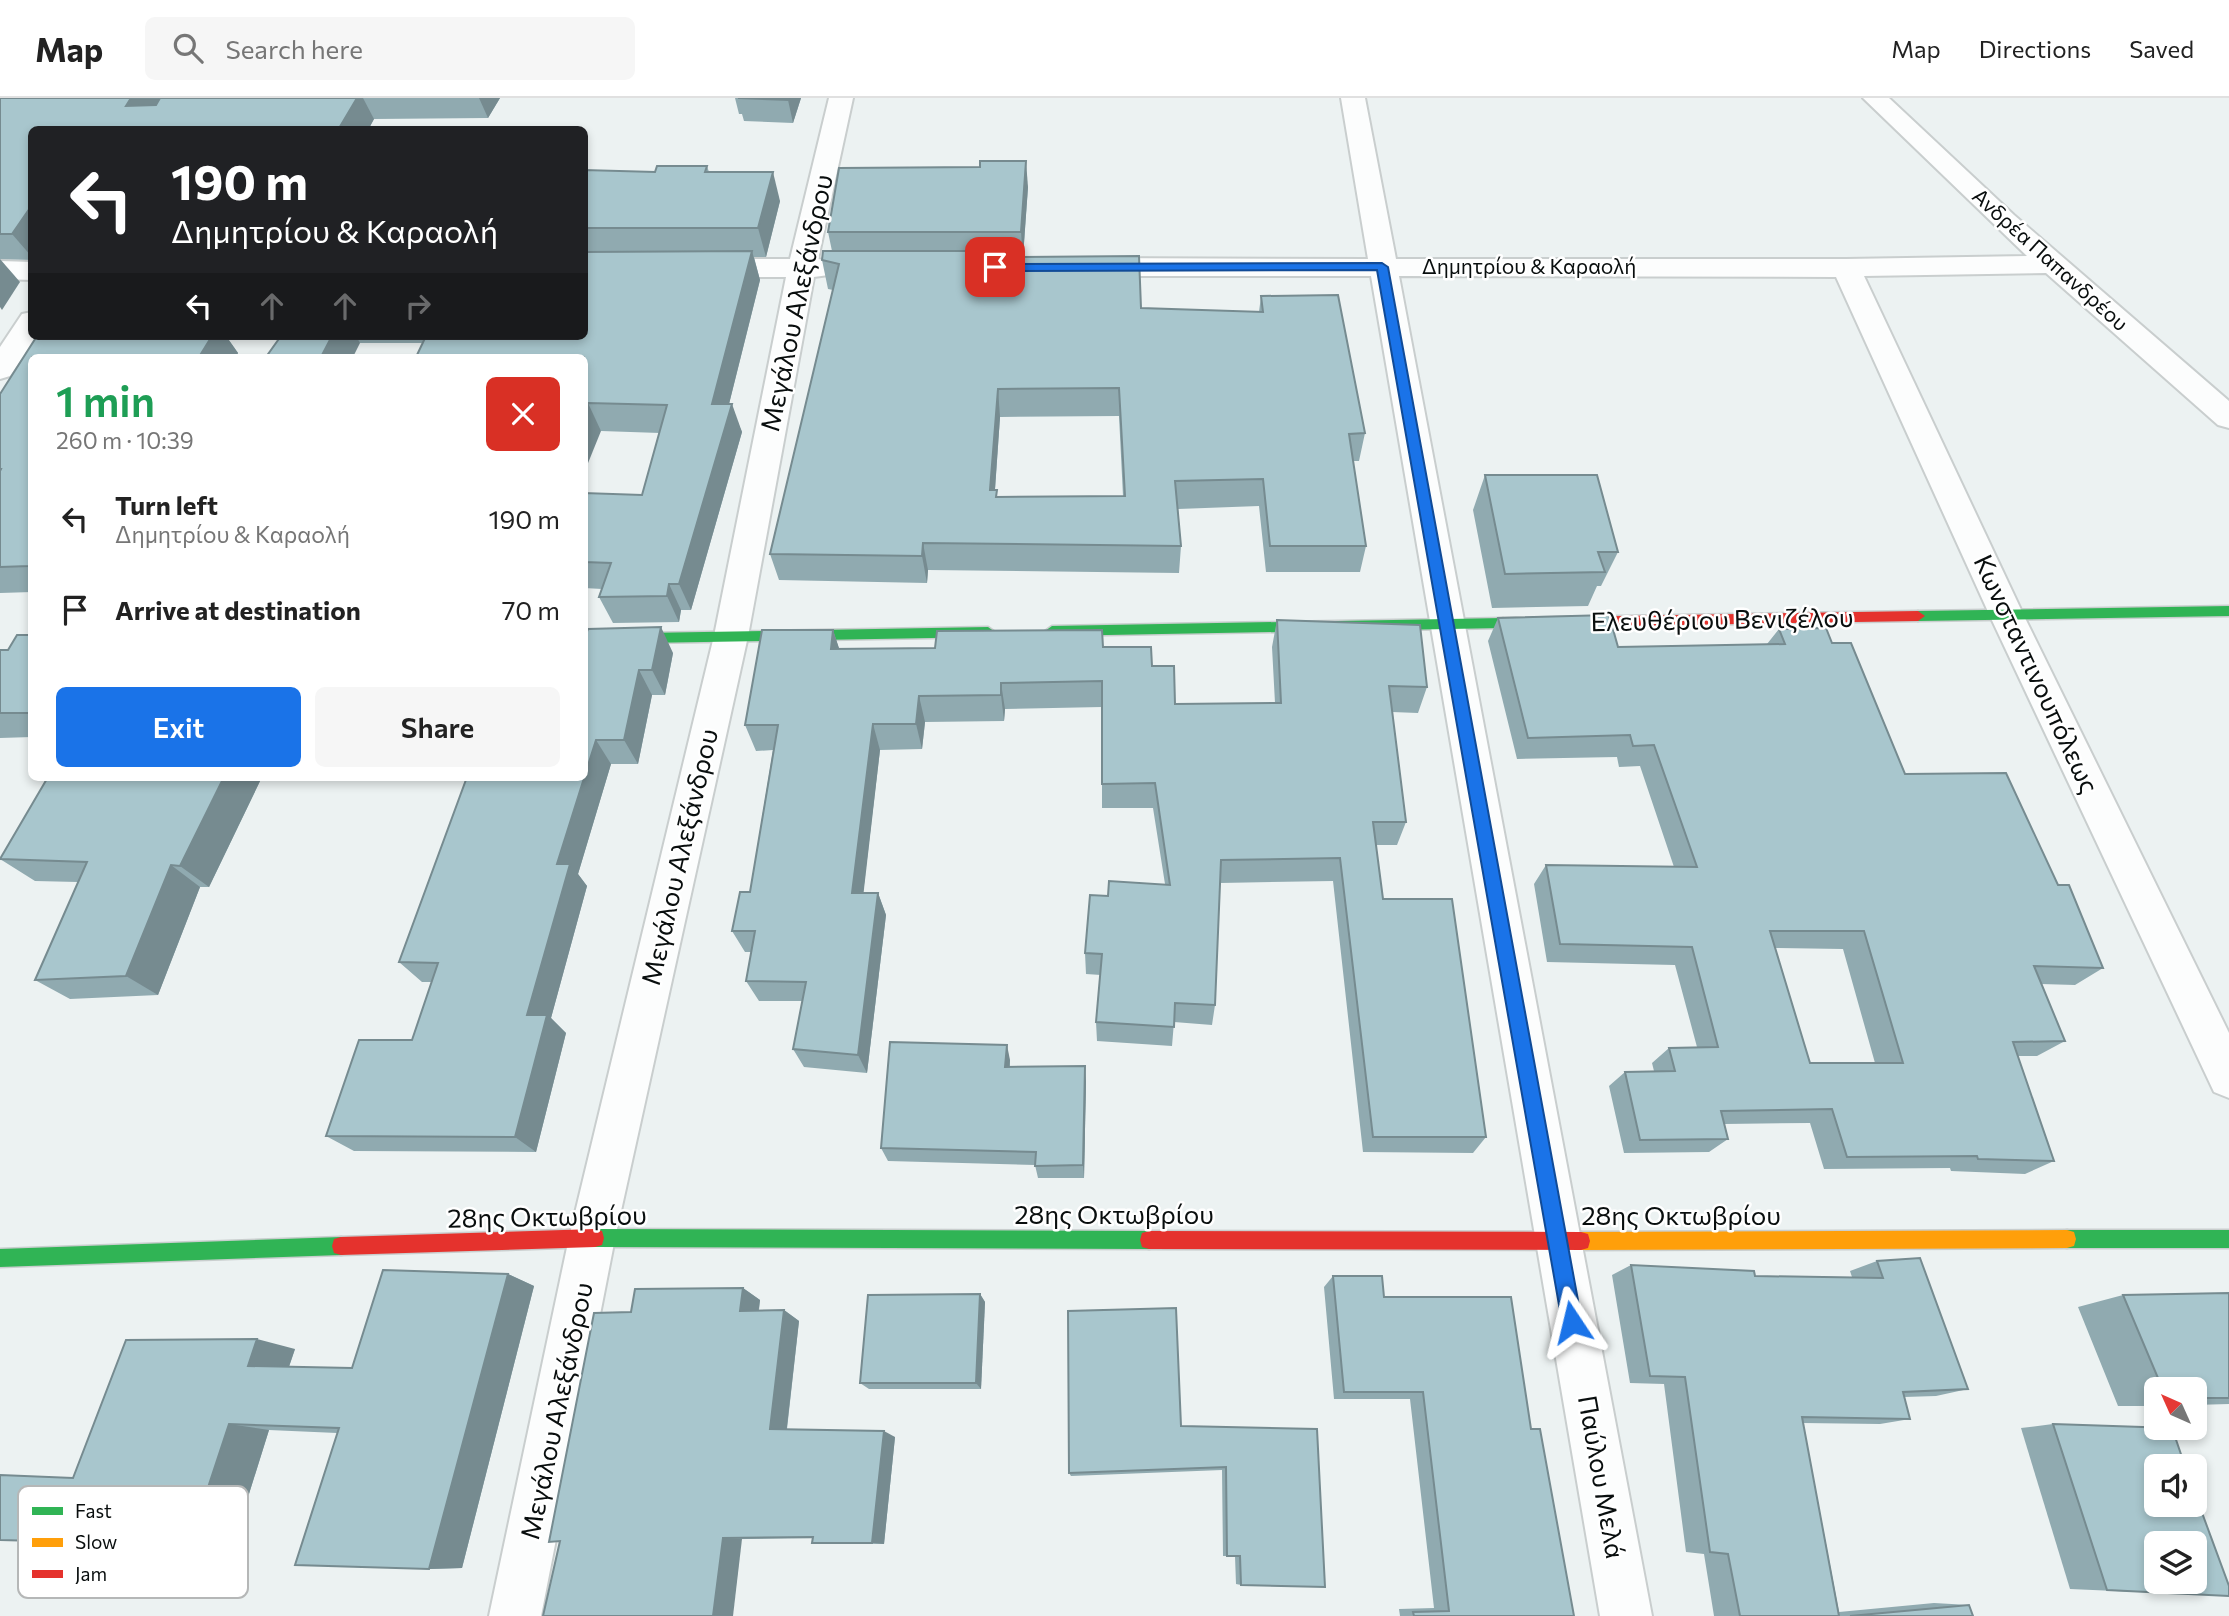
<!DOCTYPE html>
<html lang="en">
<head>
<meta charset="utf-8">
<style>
  :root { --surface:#fff; --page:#f6f6f6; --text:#222; --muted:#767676; --line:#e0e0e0; --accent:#1a73e8 }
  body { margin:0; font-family:Commissioner,sans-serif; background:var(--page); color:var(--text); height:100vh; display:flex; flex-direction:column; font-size:26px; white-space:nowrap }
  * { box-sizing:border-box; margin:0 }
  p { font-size:23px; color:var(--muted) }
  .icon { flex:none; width:38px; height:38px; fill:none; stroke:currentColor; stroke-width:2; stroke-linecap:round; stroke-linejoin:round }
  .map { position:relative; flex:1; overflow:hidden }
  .drawer { position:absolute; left:28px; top:256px; width:560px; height:427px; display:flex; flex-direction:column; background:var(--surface); border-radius:10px; box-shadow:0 4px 10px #0003 }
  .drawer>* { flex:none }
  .hud { position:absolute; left:28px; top:28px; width:560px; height:214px; border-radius:10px; box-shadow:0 4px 10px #0003; background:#202124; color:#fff; overflow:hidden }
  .needle { width:46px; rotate:315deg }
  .fabs { position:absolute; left:2144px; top:1279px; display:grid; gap:14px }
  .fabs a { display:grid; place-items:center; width:63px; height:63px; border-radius:10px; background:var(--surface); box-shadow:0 4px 10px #0003; font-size:35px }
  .pin { position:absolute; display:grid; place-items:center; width:60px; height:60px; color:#fff; margin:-30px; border-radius:14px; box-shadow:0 4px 10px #0006 }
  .me { position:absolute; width:77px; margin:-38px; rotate:350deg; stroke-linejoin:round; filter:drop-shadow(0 0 5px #0008) }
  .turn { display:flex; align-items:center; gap:24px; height:147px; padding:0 28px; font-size:32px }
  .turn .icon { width:91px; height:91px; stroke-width:2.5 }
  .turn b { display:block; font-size:49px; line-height:60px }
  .lanes { display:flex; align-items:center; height:66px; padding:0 28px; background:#0003; justify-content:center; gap:35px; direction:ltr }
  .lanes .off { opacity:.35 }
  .round { display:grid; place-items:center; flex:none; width:74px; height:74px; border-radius:10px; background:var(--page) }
  .overview { display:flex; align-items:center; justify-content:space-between; height:119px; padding:0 28px }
  h1 { font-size:42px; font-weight:600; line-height:52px; color:#1e9e55 }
  .primary-button { display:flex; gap:14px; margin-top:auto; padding:14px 28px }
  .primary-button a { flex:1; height:80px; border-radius:10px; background:var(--accent); color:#fff; font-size:28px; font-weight:600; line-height:80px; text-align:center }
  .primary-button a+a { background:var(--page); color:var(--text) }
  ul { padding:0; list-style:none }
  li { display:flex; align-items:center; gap:21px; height:91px; padding:0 28px }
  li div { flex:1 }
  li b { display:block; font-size:26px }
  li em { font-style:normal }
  header { display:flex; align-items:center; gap:42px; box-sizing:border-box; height:98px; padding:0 35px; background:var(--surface); border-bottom:2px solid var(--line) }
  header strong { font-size:33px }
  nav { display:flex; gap:38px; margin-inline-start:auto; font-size:24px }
  .search { width:490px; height:63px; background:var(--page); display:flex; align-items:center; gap:18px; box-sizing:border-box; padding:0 24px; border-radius:10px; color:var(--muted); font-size:26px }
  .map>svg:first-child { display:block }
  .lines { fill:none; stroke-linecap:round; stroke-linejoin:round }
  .street-casing { stroke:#c9cece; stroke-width:4 }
  .fast-casing { stroke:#c9cece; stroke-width:3 }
  .slow-casing { stroke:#c9cece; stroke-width:3 }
  .jam-casing { stroke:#c9cece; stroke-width:3 }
  .street { fill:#fcfdfd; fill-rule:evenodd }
  .fast { fill:#30b455; fill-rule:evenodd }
  .slow { fill:#ff9f0a; fill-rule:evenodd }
  .jam { fill:#e5322d; fill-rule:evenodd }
  .wall { fill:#90aab0; fill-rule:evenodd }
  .shaded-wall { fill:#768b90 }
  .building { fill:#a8c6cd; stroke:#768b90; stroke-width:2; fill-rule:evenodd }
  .route { fill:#1a73e8; stroke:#114b97; stroke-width:2 }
  .labels { text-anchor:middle; stroke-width:5; stroke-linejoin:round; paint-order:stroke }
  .far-street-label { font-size:21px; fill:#090e0e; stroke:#fff }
  .street-label { font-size:26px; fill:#090e0e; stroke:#fff }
  .key { fill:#fff; stroke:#b5b7b7; stroke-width:2 }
  .key-label { font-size:19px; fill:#090e0e }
</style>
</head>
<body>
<header>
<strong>Map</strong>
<div class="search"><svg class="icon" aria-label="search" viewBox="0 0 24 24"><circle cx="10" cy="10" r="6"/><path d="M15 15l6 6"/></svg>Search here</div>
<nav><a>Map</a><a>Directions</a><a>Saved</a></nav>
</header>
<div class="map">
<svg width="2229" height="1518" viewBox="0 0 2229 1518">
  <rect width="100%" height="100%" fill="#ecf2f2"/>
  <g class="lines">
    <defs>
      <g id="street">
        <polygon points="829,0 853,0 818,161 836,164 840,170 836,176 814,179 748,538 615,1140 541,1518 489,1518 569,1140 714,538 786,179 704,179 694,176 690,170 694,164 704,161 790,161"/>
        <polygon points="1341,0 1365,0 1396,161 1846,161 2027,158 1863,0 1889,0 2014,117 2229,303 2229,330 2218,327 2046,175 1864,178 2024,518 2229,935 2229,1000 2214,994 1990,518 1836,179 1399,178 1652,1518 1600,1518 1371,178 1089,178 1079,175 1075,169 1079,163 1089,160 1368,161"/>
        <polygon points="0,163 32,164 32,182 0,181"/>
        <polygon points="32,214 32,238 37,238 10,278 0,281 0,249 22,216"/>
      </g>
      <g id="fast">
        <polygon points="2229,508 2229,518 1918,523 1911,518 1918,513"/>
        <polygon points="1503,520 1510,525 1503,530 1052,538 1045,533 1052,528"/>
        <polygon points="988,529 995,534 988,539 584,546 584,536"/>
        <polygon points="595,1131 1149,1133 1156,1135 1158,1142 1156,1149 1149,1151 595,1149 588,1147 586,1140 588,1133"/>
        <polygon points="2067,1132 2229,1132 2229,1150 2067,1150 2060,1148 2058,1141 2060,1134"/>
        <polygon points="341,1139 348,1141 350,1148 348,1155 341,1157 0,1169 0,1151"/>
      </g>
      <polygon id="slow" points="2067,1132 2074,1134 2076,1141 2074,1148 2067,1150 1581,1152 1574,1150 1572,1143 1574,1136 1581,1134"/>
      <g id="jam">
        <polygon points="1918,513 1925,518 1918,523 1503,530 1496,525 1503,520"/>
        <polygon points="595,1131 602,1133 604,1140 602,1147 595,1149 341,1157 334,1155 332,1148 334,1141 341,1139"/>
        <polygon points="1149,1133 1581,1134 1588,1136 1590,1143 1588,1150 1581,1152 1149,1151 1142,1149 1140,1142 1142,1135"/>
      </g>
    </defs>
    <!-- street casing -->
    <use href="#street" class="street-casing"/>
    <!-- fast casing -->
    <use href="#fast" class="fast-casing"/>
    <!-- slow casing -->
    <use href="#slow" class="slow-casing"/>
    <!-- jam casing -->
    <use href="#jam" class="jam-casing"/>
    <!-- street -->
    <use href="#street" class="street"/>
    <!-- fast -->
    <use href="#fast" class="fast"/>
    <!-- slow -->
    <use href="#slow" class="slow"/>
    <!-- jam -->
    <use href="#jam" class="jam"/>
  </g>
  <!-- wall -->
  <g class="wall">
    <polygon points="0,0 500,0 488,20 374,21 368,32 32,32 32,162 0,161"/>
    <polygon points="735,0 801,0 793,25 744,23 742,16 739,16"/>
    <polygon points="707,68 709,74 780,103 766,159 754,159 760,182 729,306 742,334 691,512 681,512 679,524 613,525 599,499 602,491 584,490 584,395 642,397 660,335 601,333 423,245 360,245 281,238 584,238 584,72 655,74"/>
    <path d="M1028,89l-5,70 118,51 118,4 2,-16 104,137 -6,28h-6l13,85 -6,26h-94l-7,-66 -81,3 3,37 -2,27 -251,-3 -1,13 -148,-3 -9,-26 63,-264 -5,-1 -6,-29 10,-9 -4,-19zM1119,318l4,80 -126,1 -2,-7 5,-73z"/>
    <polygon points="37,238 226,238 238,255 236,259 32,259 32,494 0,495 0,296"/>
    <polygon points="1485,377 1618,454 1601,488 1597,488 1588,508 1492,510 1473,412"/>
    <path d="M1498,520l120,29 149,-3 12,-15 53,14 73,131 153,111 45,83 -28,17 -34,-1 24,57 -28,15h-19l36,105 -29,13 -74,-3 -1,-3 -126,1 -14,-46 -86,1 4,15 -19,13 -85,1 -15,-67 16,-14 29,-1 -2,-8 17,-15 28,-1 -22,-82 -128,-3 -13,-78 12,-19 128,2 -34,-101 -21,1 -2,-10 -100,2 -29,-118zM1775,850l68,1 32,114h-65z"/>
    <polygon points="1277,522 1427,589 1418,615 1392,614 1406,724 1397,747 1376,747 1383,801 1486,1039 1473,1055 1363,1054 1333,783 1220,785 1215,907 1212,927 1174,924 1172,948 1097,943 1096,924 1101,877 1086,876 1085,855 1108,798 1165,786 1153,710 1102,710 1102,609 1005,611 1004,623 925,624 922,651 880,652 863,795 878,795 886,817 867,975 804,969 793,951 802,903 759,903 746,883 752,854 745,854 732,833 750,794 773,652 756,653 745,627 833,532 839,551 1103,549 1152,568 1175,606 1275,605 1272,549"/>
    <polygon points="32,537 32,639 0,640 0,552 8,552"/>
    <polygon points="584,542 673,555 665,597 652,597 638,666 611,666 578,776 587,788 551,920 566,935 536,1054 354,1053 326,1038 412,942 432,884 422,884 399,864 584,679"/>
    <polygon points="48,679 266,679 266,681 261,681 209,789 200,789 158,897 70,901 35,882 78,784 35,783 0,761"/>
    <polygon points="1010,962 1010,969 1086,983 1084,1080 1038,1080 1035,1067 888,1063 881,1050"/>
    <polygon points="1877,1163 1968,1291 1936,1298 1904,1299 1910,1321 1880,1326 1803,1325 1839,1514 1934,1505 1969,1507 1973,1518 1714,1518 1704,1456 1686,1454 1664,1286 1630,1285 1612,1177 1631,1167 1755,1178 1852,1179 1850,1173"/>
    <polygon points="508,1176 534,1188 462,1470 429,1471 337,1335 269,1332 233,1447 73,1380 295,1251 289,1269 352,1270"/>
    <polygon points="1333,1178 1384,1199 1531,1331 1574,1518 1400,1518 1399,1511 1434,1510 1410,1301 1334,1301 1324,1189"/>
    <polygon points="743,1190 760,1202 759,1212 784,1212 799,1223 787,1331 895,1339 884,1446 812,1445 812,1440 549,1444 631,1214"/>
    <polygon points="2229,1195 2229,1306 2194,1307 2194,1292 2156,1292 2156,1308 2118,1308 2078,1209 2123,1197"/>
    <polygon points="980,1196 985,1204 981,1291 869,1291 860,1285"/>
    <polygon points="2053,1326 2229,1498 2070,1491 2021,1330"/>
    <polygon points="1181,1328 1317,1331 1241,1487 1236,1486 1235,1458 1223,1458 1222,1372 1071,1378 1069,1375"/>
  </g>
  <!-- shaded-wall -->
  <g class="shaded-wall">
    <polygon points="131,0 164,0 146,32 126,8"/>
    <polygon points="357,0 363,0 374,21 368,32 338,32"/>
    <polygon points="479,0 500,0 488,20"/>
    <polygon points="789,0 801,0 793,25 788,2"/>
    <polygon points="1026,63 1028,89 1023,159 1021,134"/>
    <polygon points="773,74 780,103 766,159 758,130"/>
    <polygon points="32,107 32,159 12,136"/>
    <polygon points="752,153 760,182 722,334 712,306"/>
    <polygon points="0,161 20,184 2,212 0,209"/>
    <polygon points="212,238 226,238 238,255 236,259 199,259"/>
    <polygon points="332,238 356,238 360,245 353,259 321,259"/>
    <polygon points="998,291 1000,319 993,419 990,392"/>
    <polygon points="588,305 601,333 584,375 584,314"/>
    <polygon points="732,306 742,334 691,512 679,486"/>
    <polygon points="923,445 928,472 927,485 922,458"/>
    <polygon points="669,486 681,512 679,524 667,498"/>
    <polygon points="661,529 673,555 665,597 652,572"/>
    <polygon points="833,532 842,559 831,551"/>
    <polygon points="639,572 652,597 638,666 624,642"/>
    <polygon points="1001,585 1005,611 1004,623 1001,597"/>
    <polygon points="919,598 925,624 922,651 916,626"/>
    <polygon points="873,626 880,652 861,817 852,795"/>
    <polygon points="596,642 611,666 578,776 587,788 551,920 566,935 536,1054 515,1039 527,917 557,766"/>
    <polygon points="224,679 259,679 261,681 209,789 180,768"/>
    <polygon points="171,767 200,789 158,897 126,878"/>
    <polygon points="878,795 886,817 867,975 858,957"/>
    <polygon points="1007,947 1010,962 1008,984 1005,969"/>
    <polygon points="1085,968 1086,983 1084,1080 1083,1067"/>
    <polygon points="508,1176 534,1188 462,1470 429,1471"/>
    <polygon points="743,1190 760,1202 757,1224 740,1213"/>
    <polygon points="980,1196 985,1204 981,1291 976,1285"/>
    <polygon points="784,1212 799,1223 786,1337 770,1331"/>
    <polygon points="257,1241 295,1251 286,1277 248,1268"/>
    <polygon points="229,1326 269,1332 233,1447 189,1447"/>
    <polygon points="884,1333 895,1339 884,1446 872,1445"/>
    <polygon points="723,1440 742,1441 733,1518 713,1518"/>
  </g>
  <!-- building -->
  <g class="building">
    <polygon points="0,0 131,0 126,8 156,7 160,0 357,0 338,32 32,32 32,107 12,136 0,136"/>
    <polygon points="738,0 789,0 788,2"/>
    <polygon points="980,63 1026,63 1021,134 828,134 839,70 980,69"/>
    <polygon points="657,68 707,68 705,74 773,74 758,130 584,130 584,72 655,74"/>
    <polygon points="752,153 712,306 732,306 679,486 669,486 667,498 599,499 611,465 584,464 584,395 642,397 667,307 588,305 584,314 584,259 416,259 426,238 584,238 584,154"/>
    <path d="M823,153h196l2,6 118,-1 2,52 122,4 -2,-16 77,-1 27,138 -16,1 17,112h-96l-7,-67 -88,2 6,65 -258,-3 -1,13 -152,-2 69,-290 -17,-4zM1119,290l6,108 -129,1 1,-7h-7l8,-101z"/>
    <polygon points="37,238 212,238 199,259 32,259 32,464 29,468 0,469 0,373 1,371 0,371 0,296"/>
    <polygon points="281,238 332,238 321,259 266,259"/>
    <polygon points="1485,377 1597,377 1618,454 1598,454 1605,474 1505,476"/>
    <path d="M1609,517l9,32 167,-3 -6,-15 47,-1 6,15h19l54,131 101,-1 52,112h11l34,83 -69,-2 31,75 -52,1 41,119 -76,-2 -1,-3 -130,1 -15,-48 -111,2 7,28 -88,1 -15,-68 50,-1 -6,-23 49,-1 -26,-100 -132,-3 -14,-79 151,2 -43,-122 -21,1 -3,-11 -102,3 -30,-120zM1770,833h94l39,132h-93z"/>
    <polygon points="1277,522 1420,527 1427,589 1389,588 1406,724 1373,724 1383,801 1452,801 1486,1039 1373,1039 1340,760 1221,762 1215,907 1175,905 1174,929 1096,924 1102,856 1085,855 1090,797 1108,798 1109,783 1170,787 1155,685 1102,686 1102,583 1001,585 1001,597 919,598 916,626 873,626 852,795 878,795 858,957 793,951 806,884 746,883 755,833 732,833 740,794 750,794 778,627 745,627 762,532 833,532 831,551 935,550 937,533 1102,532 1103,549 1151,549 1152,568 1174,568 1175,606 1281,605"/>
    <polygon points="661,529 652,572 639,572 624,642 596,642 557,766 570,766 527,917 547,917 515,1039 326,1038 359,942 412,942 438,865 399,864 467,679 584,679 584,542 588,531"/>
    <polygon points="17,537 32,537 32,615 0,615 0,552 8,552"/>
    <polygon points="48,679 224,679 180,768 171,767 126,878 35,882 87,764 0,761"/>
    <polygon points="890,944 1007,947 1005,969 1085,968 1083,1067 1035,1068 1036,1054 881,1050"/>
    <polygon points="1920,1160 1968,1291 1903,1294 1910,1321 1802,1319 1839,1518 1740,1518 1728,1456 1710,1454 1685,1279 1650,1278 1631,1167 1754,1173 1755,1178 1883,1180 1877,1163"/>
    <polygon points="383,1172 508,1176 429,1471 295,1467 339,1330 229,1326 189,1447 0,1442 0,1377 73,1380 126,1242 257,1241 248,1268 352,1270"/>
    <polygon points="1333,1178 1382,1178 1384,1199 1511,1199 1531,1331 1540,1331 1574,1518 1414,1518 1413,1514 1449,1513 1423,1294 1344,1294"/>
    <polygon points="743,1190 740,1213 784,1212 770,1331 884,1333 872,1445 812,1445 813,1439 723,1440 713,1518 543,1518 560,1443 549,1444 594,1215 631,1214 635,1191"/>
    <polygon points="2229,1195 2229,1300 2194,1300 2194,1292 2163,1292 2123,1197"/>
    <polygon points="980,1196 976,1285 860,1285 868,1197"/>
    <polygon points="1176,1210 1181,1328 1317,1331 1325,1489 1241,1487 1240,1458 1227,1458 1226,1369 1069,1375 1068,1213"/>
    <path d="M2053,1326l119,4 13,38h-29v39h38v-14l35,95v10l-122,-6zM2156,1446h38v38h-38z"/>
    <polygon points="1969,1507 1973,1518 1850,1518"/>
  </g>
  <!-- route -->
  <polygon class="route" points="1382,165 1388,169 1582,1224 1579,1230 1572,1233 1565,1230 1562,1224 1377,172 995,173 989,169 995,166"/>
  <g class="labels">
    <!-- far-street labels -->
    <g class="far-street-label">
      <text transform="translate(2050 162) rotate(42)" y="7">Ανδρέα Παπανδρέου</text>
      <text x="1529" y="176">Δημητρίου &amp; Καραολή</text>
    </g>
    <!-- street labels -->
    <g class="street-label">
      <text transform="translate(797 205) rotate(-78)" y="9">Μεγάλου Αλεξάνδρου</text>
      <text transform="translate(1722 522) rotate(-1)" y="9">Ελευθέριου Βενιζέλου</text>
      <text transform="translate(2036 576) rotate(65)" y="9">Κωνσταντινουπόλεως</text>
      <text transform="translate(680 759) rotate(-77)" y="9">Μεγάλου Αλεξάνδρου</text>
      <text x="1114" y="1126">28ης Οκτωβρίου</text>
      <text x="1681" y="1127">28ης Οκτωβρίου</text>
      <text transform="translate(547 1119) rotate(-1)" y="9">28ης Οκτωβρίου</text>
      <text transform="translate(557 1313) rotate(-78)" y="9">Μεγάλου Αλεξάνδρου</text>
      <text transform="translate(1601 1379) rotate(80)" y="9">Παύλου Μελά</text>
    </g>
  </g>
  <!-- legend -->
  <rect x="18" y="1388" width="230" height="112" rx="10" class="key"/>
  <rect x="32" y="1409" width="31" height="8" fill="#30b455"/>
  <rect x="32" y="1440" width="31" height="9" fill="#ff9f0a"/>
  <rect x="32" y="1472" width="31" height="8" fill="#e5322d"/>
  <g class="key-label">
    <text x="75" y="1420">Fast</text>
    <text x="75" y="1451">Slow</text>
    <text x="75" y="1483">Jam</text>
  </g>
</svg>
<div class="fabs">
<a><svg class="needle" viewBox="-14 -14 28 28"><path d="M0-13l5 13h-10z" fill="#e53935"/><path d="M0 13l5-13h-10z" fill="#767676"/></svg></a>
<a><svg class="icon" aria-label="sound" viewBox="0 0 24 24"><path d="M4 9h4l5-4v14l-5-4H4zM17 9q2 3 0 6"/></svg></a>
<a><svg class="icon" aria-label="layers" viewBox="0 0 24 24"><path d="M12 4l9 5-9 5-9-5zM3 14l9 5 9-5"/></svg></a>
</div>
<div class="pin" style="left:995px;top:169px;background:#d93025"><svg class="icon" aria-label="arrive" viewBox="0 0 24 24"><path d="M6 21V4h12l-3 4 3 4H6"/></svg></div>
<svg class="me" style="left:1572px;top:1224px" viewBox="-20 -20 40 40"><path d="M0-17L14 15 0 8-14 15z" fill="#1a73e8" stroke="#fff" stroke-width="4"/></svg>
<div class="hud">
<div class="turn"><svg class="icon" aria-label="left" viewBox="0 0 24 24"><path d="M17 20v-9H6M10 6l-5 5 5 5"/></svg><div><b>190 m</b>Δημητρίου &amp; Καραολή</div></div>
<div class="lanes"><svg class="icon" aria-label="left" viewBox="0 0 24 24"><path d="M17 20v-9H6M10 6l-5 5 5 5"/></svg><svg class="icon off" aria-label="ahead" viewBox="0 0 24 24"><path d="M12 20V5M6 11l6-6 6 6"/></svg><svg class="icon off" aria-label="ahead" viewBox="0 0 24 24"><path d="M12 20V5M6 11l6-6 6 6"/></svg><svg class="icon off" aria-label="right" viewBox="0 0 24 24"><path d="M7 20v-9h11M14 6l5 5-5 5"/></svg></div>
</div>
<section class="drawer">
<div class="overview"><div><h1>1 min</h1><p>260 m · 10:39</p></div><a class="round" style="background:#d93025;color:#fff"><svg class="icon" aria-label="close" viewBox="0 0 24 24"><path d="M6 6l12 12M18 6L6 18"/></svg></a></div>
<ul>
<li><svg class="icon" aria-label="left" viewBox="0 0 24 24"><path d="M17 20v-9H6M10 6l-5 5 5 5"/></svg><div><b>Turn left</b><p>Δημητρίου &amp; Καραολή</p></div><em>190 m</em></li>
<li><svg class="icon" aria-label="arrive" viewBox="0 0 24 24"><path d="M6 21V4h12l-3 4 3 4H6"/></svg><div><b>Arrive at destination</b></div><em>70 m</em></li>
</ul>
<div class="primary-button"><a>Exit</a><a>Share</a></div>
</section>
</div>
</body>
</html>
